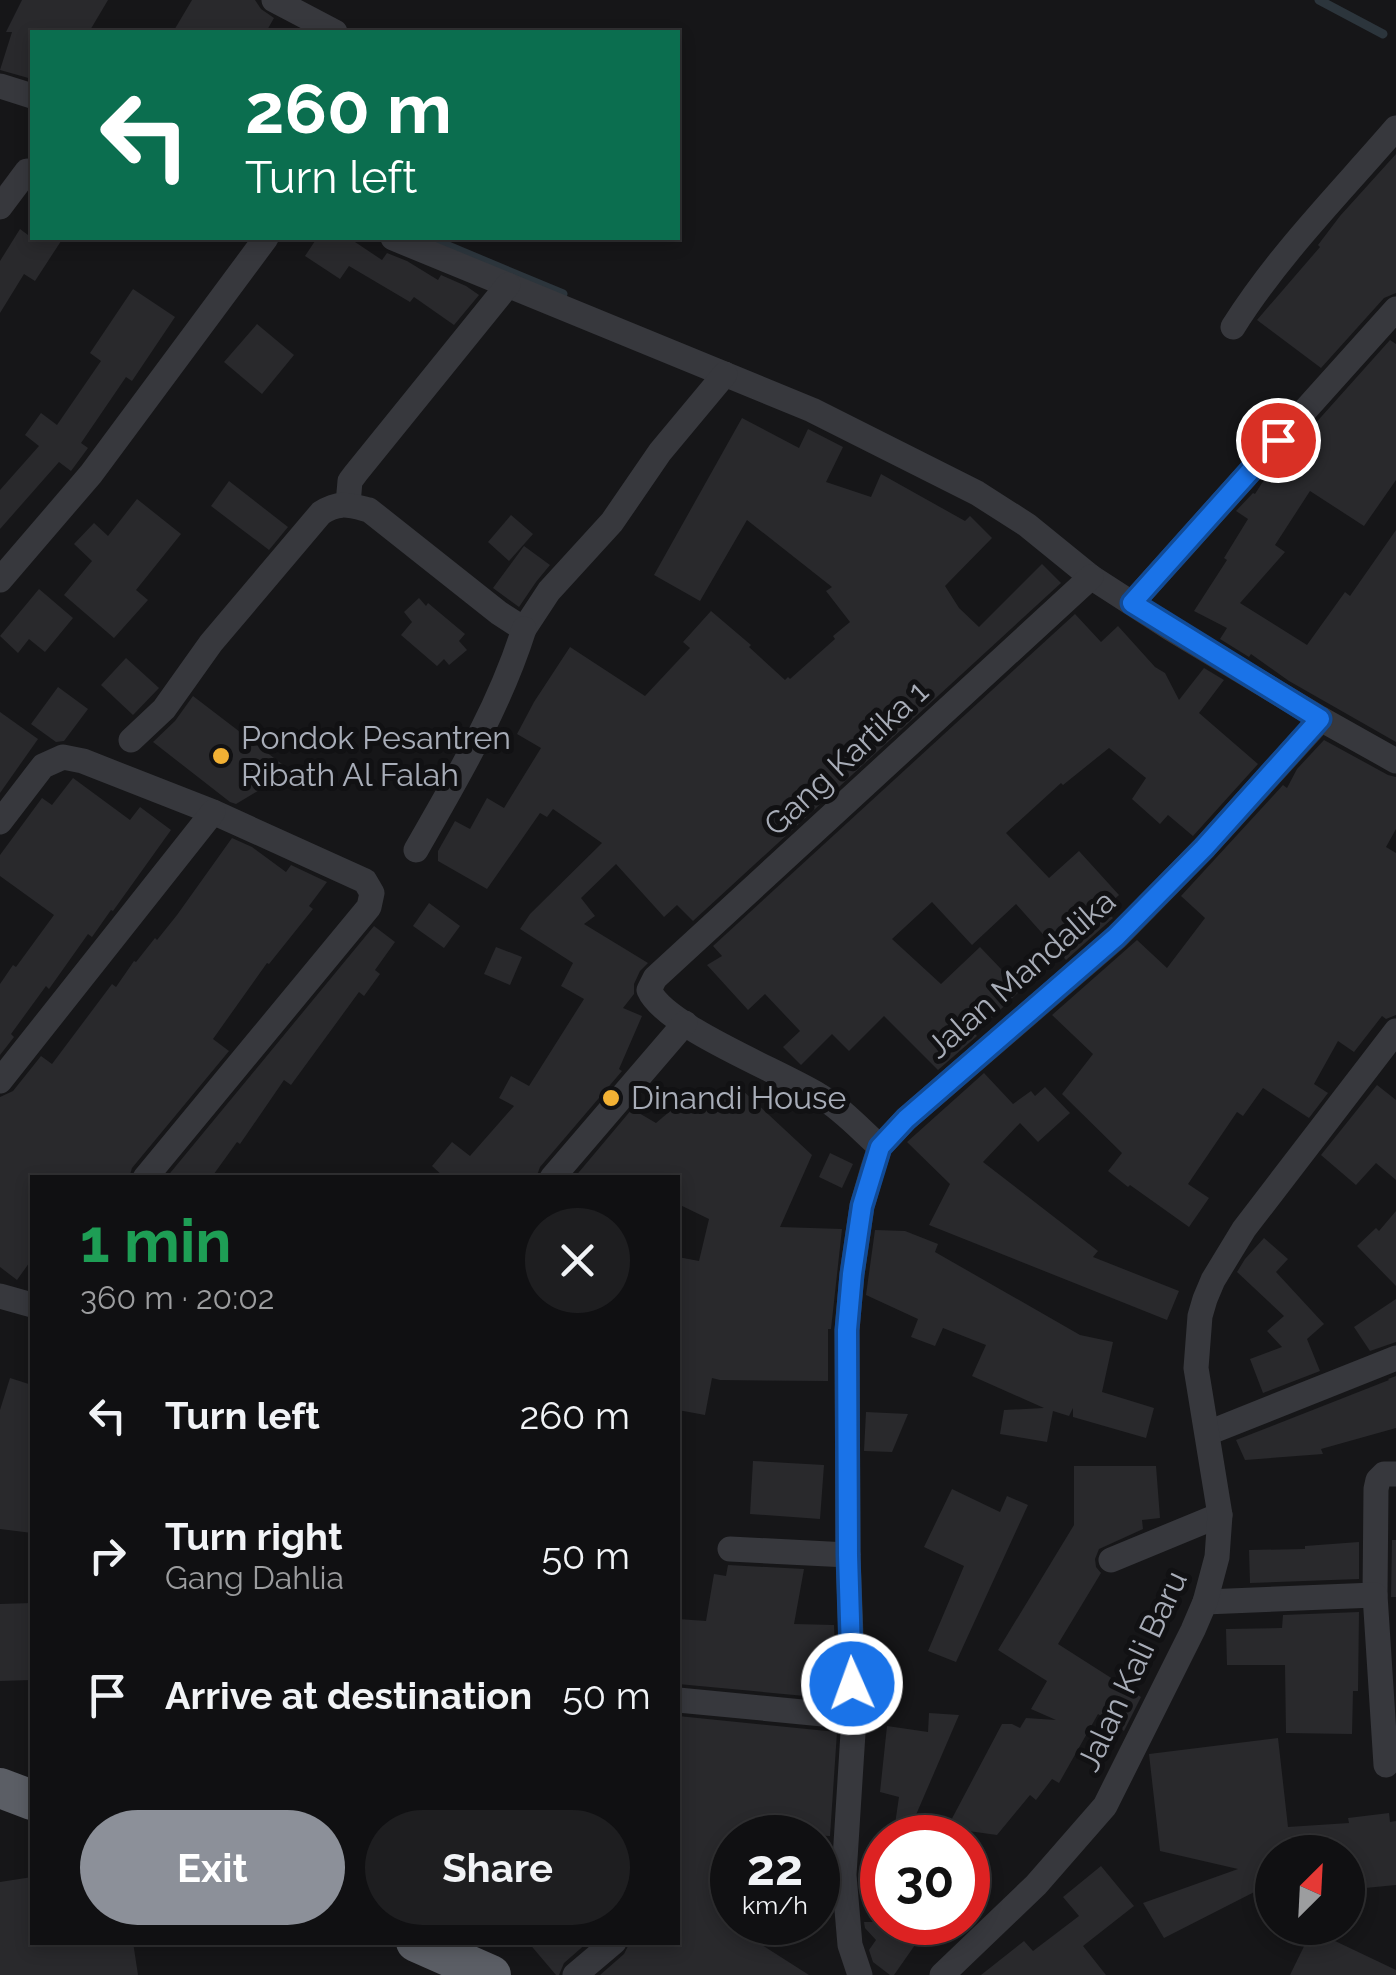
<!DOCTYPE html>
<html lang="en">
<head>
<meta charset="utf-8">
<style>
  :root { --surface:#101012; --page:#1e1e20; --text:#f1f3f6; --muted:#9c9d9f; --line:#303032; --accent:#8c9099 }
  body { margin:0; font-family:Raleway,sans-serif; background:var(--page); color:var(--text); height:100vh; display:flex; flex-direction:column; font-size:38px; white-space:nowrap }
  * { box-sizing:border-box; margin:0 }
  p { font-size:32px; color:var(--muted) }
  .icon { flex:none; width:55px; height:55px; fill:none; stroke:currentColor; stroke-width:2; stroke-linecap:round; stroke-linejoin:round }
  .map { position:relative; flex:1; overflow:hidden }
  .side { position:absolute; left:30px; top:1175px; width:650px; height:770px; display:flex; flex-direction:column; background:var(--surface); border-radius:0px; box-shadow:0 5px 15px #0003,0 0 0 2px var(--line) }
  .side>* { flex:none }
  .banner { position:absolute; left:30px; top:30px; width:650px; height:210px; border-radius:0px; box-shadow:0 5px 15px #0003,0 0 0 2px var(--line); background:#0b6e4f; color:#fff; overflow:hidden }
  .needle { width:65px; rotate:24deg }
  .buttons { position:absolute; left:1255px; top:1835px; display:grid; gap:20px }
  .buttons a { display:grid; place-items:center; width:110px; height:110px; border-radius:50%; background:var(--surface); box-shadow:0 5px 15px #0003,0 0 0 2px var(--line); font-size:50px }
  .speed { position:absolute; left:710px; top:1815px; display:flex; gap:20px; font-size:50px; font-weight:700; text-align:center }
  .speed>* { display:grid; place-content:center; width:130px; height:130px; border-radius:50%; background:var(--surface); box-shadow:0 5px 15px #0003,0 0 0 2px var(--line); line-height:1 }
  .speed small { font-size:25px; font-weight:400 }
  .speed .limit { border:15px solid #d22; background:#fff; color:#111 }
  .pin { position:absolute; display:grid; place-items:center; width:85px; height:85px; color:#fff; margin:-42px; border:5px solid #fff; border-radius:50%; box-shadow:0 2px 10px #0007 }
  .me { position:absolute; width:110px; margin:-55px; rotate:358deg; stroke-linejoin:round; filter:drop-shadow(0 0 8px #0008) }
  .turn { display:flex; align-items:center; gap:35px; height:210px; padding:0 50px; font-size:45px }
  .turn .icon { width:130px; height:130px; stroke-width:2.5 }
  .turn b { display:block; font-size:70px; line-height:85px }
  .round { display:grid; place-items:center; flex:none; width:105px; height:105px; border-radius:52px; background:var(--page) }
  .head { display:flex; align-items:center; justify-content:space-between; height:170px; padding:0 50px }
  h1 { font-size:60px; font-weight:700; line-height:75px; color:#1e9e55 }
  .cta { display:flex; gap:20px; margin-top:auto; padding:20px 50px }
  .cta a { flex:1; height:115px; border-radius:60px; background:var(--accent); color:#fff; font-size:40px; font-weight:700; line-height:115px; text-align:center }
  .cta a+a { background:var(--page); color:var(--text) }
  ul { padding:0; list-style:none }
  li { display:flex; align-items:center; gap:30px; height:140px; padding:0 50px }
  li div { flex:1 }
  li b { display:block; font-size:38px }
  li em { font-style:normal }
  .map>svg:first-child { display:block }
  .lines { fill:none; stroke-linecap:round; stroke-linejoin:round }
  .stream { stroke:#2c353c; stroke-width:9 }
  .building { fill:#29292c }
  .minor { stroke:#37383d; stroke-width:25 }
  .trunk { stroke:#5b5e65; stroke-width:40 }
  .route-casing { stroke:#114b97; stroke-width:25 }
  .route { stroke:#1a73e8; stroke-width:18 }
  .poi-dot { fill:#f2b134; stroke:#111113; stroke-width:4 }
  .labels { text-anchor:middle; stroke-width:10; stroke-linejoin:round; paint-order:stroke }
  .poi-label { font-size:32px; fill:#a8adb8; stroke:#111113; text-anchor:start }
  .street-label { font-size:32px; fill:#a8adb8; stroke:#111113 }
</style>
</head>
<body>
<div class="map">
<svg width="1396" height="1975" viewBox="0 0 1396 1975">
  <rect width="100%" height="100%" fill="#161618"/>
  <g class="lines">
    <!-- stream -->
    <g class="stream">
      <polyline points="1319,0 1383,34"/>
      <polyline points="429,238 563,294"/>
    </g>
  </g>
  <!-- building -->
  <g class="building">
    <polygon points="22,0 108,0 89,32 32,32 32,79 0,70 12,32 6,32"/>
    <polygon points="192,0 255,0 261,9 274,18 266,32 173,32"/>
    <polygon points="1396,154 1396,293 1384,298 1321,368 1257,320 1320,247 1318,245 1340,216"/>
    <polygon points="20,229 32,238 63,238 35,281 24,274 0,313 0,261"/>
    <polygon points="317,238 349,238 382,260 387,253 407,261 438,280 441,275 466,286 479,295 454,325 414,297 410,302 349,266 340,279 305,256"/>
    <polygon points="133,289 175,317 132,381 126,377 81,443 88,448 71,471 59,462 0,529 0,490 39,446 25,435 41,413 57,425 101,361 90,353"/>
    <polygon points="257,324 294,355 262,394 224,362"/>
    <polygon points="1390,340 1396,344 1396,480 1364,526 1310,491 1275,545 1285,552 1240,603 1307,645 1345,592 1350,596 1396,530 1396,742 1289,681 1251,654 1249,657 1220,639 1227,628 1194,611 1227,560 1224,558 1248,519 1236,511 1253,493 1255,494 1262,483"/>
    <polygon points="742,418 799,448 808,429 843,447 826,482 871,497 881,474 965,521 970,516 992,538 945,586 959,608 979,627 1042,564 1061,583 693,921 677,905 664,917 616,864 581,898 595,916 584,924 648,963 640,971 634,984 634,994 623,1008 642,1016 619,1069 622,1071 540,1167 536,1178 445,1178 432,1166 452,1142 470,1156 514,1106 499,1098 511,1076 529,1086 584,999 561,986 573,963 520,929 530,914 602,843 553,809 547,817 540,813 487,889 438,861 438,851 455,821 470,829 487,798 504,808 541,748 517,734 534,702 570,647 645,696 690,648 683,642 711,611 751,645 749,647 785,680 788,677 790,679 835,639 833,636 850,622 826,591 832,587 747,520 700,601 654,575"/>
    <polygon points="229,481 288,527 269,550 211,506"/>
    <polygon points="137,499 181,534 136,590 148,600 114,638 64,595 92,561 74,544 94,523 108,536"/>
    <polygon points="511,515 533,534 509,561 488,542"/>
    <polygon points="524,546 550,565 536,582 519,607 493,588"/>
    <polygon points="39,589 73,618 45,652 29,639 18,653 0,636"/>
    <polygon points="419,598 426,606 428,603 465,634 459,641 467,650 449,665 444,659 437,666 401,635 412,622 404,612"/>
    <polygon points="1075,614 1101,642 1118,626 1155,667 1165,673 1179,700 1204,668 1224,680 1199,713 1258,764 1193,836 1168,815 1160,824 1132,799 1146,778 1109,748 1063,785 1061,783 1006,833 1049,878 1079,851 1119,895 1104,909 1113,918 1066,960 1016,904 972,945 932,902 892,939 941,984 980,947 1021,990 975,1034 977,1036 938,1070 884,1016 849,1051 832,1034 801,1065 783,1047 800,1031 765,994 748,1010 707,965 722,956 713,946"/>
    <polygon points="126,658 159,688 133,715 101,685"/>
    <polygon points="58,687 88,709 64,741 56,742 31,724"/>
    <polygon points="193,696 291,771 236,804 230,802 153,742 175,721"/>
    <polygon points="0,712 38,739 0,793"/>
    <polygon points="1324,740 1388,775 1396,777 1396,829 1386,847 1396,853 1396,1015 1386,1019 1382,1016 1354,1052 1338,1041 1314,1084 1328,1093 1309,1118 1263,1088 1243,1116 1237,1112 1188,1184 1209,1198 1189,1227 1130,1185 1128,1187 1108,1171 1122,1153 1062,1094 1093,1054 1052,1015 1137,940 1167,968 1205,918 1181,896 1283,785 1287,788 1297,769"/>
    <polygon points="73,778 130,820 140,807 171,830 113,911 111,910 92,937 88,934 49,989 46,986 11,1034 14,1037 0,1055 0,984 13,965 16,967 54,915 0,876 0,855 42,798 52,805"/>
    <polygon points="232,838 252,847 286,872 291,865 327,882 309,906 313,909 269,964 267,963 213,1039 229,1051 132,1168 129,1178 32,1178 32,1259 17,1280 0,1267 0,1097 13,1091 41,1056 52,1064 112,984 116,987 134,961 136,962 155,938 157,940 177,915"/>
    <polygon points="429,903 460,926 444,948 413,926"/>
    <polygon points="374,926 395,942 375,970 380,974 364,996 359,992 291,1085 284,1080 240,1144 237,1142 211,1178 166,1178"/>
    <polygon points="496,947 522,957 510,985 484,974"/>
    <polygon points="984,1073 1013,1104 1031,1091 1035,1096 1045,1087 1070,1113 1038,1142 1020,1123 983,1162 1098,1251 1093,1257 1179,1291 1167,1320 929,1225 950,1184 907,1142"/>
    <polygon points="1377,1085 1396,1100 1396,1180 1376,1163 1356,1185 1321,1155"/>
    <polygon points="740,1088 812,1155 780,1227 842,1229 831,1329 828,1329 828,1381 720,1380 712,1378 705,1415 678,1410 678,1257 699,1261 709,1219 678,1204 678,1178 574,1178 632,1109 656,1123 695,1090 716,1105"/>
    <polygon points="830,1153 853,1164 842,1188 819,1177"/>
    <polygon points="1396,1211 1396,1286 1357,1246 1376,1228 1379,1231"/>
    <polygon points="875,1230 905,1231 938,1244 935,1252 1080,1335 1113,1342 1102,1392 1154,1408 1146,1438 1073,1417 1073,1408 1069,1416 1053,1411 1047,1442 1000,1434 1004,1410 1044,1408 972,1376 986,1345 943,1328 935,1346 911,1337 918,1319 866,1295"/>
    <polygon points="1264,1238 1288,1259 1276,1272 1324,1324 1307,1339 1320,1371 1263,1393 1250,1359 1282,1347 1267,1331 1284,1316 1237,1272 1245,1259"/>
    <polygon points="1396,1299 1396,1342 1370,1351 1354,1327"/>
    <polygon points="1396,1376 1396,1428 1321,1449 1323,1454 1245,1460 1236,1440 1389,1380 1388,1379"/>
    <polygon points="10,1378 32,1385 32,1533 0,1529 0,1410"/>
    <polygon points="866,1412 908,1414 892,1452 864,1451"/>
    <polygon points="753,1461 824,1465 820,1519 750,1514"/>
    <polygon points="1074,1466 1156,1466 1160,1518 1142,1520 1143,1529 1099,1549 1095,1559 1096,1567 1101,1573 1058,1644 1141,1697 1124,1731 1098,1714 1059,1783 1052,1779 1036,1800 1030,1795 997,1835 947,1828 1002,1724 1012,1724 1020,1728 1026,1718 1056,1720 1031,1709 1047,1681 998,1650 1074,1525"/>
    <polygon points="952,1489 1000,1512 1007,1496 1028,1505 956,1662 928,1651 964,1566 924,1547"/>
    <polygon points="1392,1540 1396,1540 1396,1597 1391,1597"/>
    <polygon points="1359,1542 1359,1579 1250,1583 1249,1550 1305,1549 1305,1546"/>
    <polygon points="728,1565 804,1569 794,1624 834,1625 837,1699 678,1684 678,1619 706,1621 714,1574 726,1576"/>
    <polygon points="32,1603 32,1680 0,1681 0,1604"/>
    <polygon points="1359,1612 1358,1691 1353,1691 1352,1734 1286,1733 1285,1665 1227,1665 1226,1629 1282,1628 1283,1615"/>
    <polygon points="929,1713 959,1715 906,1838 893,1838 899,1797 880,1792 887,1726 928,1732"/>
    <polygon points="678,1716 837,1732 830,1836 732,1832 732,1926 809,1975 600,1975 624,1954 630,1942 678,1942"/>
    <polygon points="1278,1738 1288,1827 1349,1823 1348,1818 1389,1813 1390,1822 1396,1821 1396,1885 1365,1888 1364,1875 1348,1876 1348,1852 1272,1852 1272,1883 1164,1938 1143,1903 1238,1869 1160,1851 1149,1754"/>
    <polygon points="1101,1866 1134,1906 1083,1946 1106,1975 981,1975 1024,1941 1033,1951 1079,1916 1063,1897"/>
    <polygon points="32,1877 32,1942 133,1942 138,1975 0,1975 0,1882"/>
    <polygon points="864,1922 931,1922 894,1975 890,1975 873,1962 869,1950 876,1940 865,1928"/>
    <polygon points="1312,1930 1396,1970 1396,1975 1290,1975"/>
    <polygon points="528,1942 588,1942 564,1963 559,1975 556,1975"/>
  </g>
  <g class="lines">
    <!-- minor -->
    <g class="minor">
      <polyline points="274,0 335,32"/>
      <polyline points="0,86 32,96"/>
      <polyline points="0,207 27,171"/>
      <polyline points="393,238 812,410 977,493 1027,525 1091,577 1170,628 1321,719 1396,761"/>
      <path d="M1233,327c46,-73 107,-134 163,-199"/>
      <polyline points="348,504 350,481 356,473 508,285"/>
      <polyline points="0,580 91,474 266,238"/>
      <polyline points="1132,603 1396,309"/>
      <path d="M131,740l33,-31 47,-66 110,-130c18,-12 28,-8 48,-3l130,103 25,16 25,-38 63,-69 48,-70 65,-78"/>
      <polyline points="0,822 43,766 63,757 83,761 213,812 365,881 372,893 369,907 145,1178"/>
      <path d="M416,850c41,-72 83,-142 108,-221"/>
      <polyline points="0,1081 213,812"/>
      <path d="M880,1147c-19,-17 -38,-38 -60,-51 -38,-24 -155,-69 -171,-106l6,-12 436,-401"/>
      <polyline points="552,1178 685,1023"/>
      <polyline points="0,1296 32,1305"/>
      <polyline points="1208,1433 1396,1358"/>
      <polyline points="730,1549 848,1555"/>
      <polyline points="1111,1560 1220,1515"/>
      <polyline points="1375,1595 1376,1489 1378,1480 1384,1474 1396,1474"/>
      <polyline points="1205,1602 1375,1595 1386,1765"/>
      <polyline points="678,1700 854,1717"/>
      <polyline points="575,1975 614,1942"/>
      <polyline points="860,1975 850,1945 844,1875 854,1717 848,1555 847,1330 852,1274 862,1206 873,1168 880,1147 906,1119 1117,937 1204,848 1321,719"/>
      <polyline points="942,1975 1036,1885 1105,1806 1193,1630 1205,1602 1217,1557 1220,1515 1196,1368 1200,1316 1205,1299 1213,1280 1244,1229 1396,1031"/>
    </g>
    <!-- trunk -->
    <g class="trunk">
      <polyline points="0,1788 32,1800"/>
      <polyline points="416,1942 491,1975"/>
    </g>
  </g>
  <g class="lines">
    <defs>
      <polyline id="route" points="852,1684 848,1555 847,1330 852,1274 862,1206 880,1147 906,1119 1116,937 1204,848 1320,719 1132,603 1278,440"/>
    </defs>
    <!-- route casing -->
    <use href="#route" class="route-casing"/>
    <!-- route -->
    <use href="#route" class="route"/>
  </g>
  <!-- markers -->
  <g class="poi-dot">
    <circle cx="221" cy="756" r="10"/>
    <circle cx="611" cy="1098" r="10"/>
  </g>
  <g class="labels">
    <!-- poi labels -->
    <g class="poi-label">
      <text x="241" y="749">Pondok Pesantren<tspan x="241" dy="37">Ribath Al Falah</tspan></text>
      <text x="631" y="1109">Dinandi House</text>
    </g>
    <!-- street labels -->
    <g class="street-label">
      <text transform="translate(846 758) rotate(-43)" y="11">Gang Kartika 1</text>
      <text transform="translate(1021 974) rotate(-41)" y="11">Jalan Mandalika</text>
      <text transform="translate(1132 1671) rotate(-65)" y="11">Jalan Kali Baru</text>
    </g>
  </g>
</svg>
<div class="buttons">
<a><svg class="needle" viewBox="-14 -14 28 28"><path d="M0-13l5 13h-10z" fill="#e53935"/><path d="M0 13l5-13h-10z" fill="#9c9d9f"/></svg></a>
</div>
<div class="speed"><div>22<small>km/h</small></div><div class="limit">30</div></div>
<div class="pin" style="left:1278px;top:440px;background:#d93025"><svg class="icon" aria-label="arrive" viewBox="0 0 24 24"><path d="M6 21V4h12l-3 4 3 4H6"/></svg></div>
<svg class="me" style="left:852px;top:1684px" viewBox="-20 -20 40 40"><circle r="17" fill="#1a73e8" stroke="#fff" stroke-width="3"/><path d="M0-11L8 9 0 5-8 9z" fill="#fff"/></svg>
<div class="banner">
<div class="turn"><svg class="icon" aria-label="left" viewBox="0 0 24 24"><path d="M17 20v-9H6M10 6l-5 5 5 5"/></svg><div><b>260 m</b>Turn left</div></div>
</div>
<section class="side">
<div class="head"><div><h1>1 min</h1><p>360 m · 20:02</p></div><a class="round"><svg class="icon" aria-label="close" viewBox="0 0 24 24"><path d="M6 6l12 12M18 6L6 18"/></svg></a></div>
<ul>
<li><svg class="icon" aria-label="left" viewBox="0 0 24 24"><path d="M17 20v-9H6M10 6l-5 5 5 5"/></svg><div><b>Turn left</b></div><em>260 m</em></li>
<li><svg class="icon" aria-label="right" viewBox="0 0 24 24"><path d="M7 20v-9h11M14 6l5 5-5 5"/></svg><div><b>Turn right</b><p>Gang Dahlia</p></div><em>50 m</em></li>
<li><svg class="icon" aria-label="arrive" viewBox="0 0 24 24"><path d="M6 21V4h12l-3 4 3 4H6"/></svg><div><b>Arrive at destination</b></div><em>50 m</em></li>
</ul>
<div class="cta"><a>Exit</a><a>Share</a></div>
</section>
</div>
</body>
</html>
